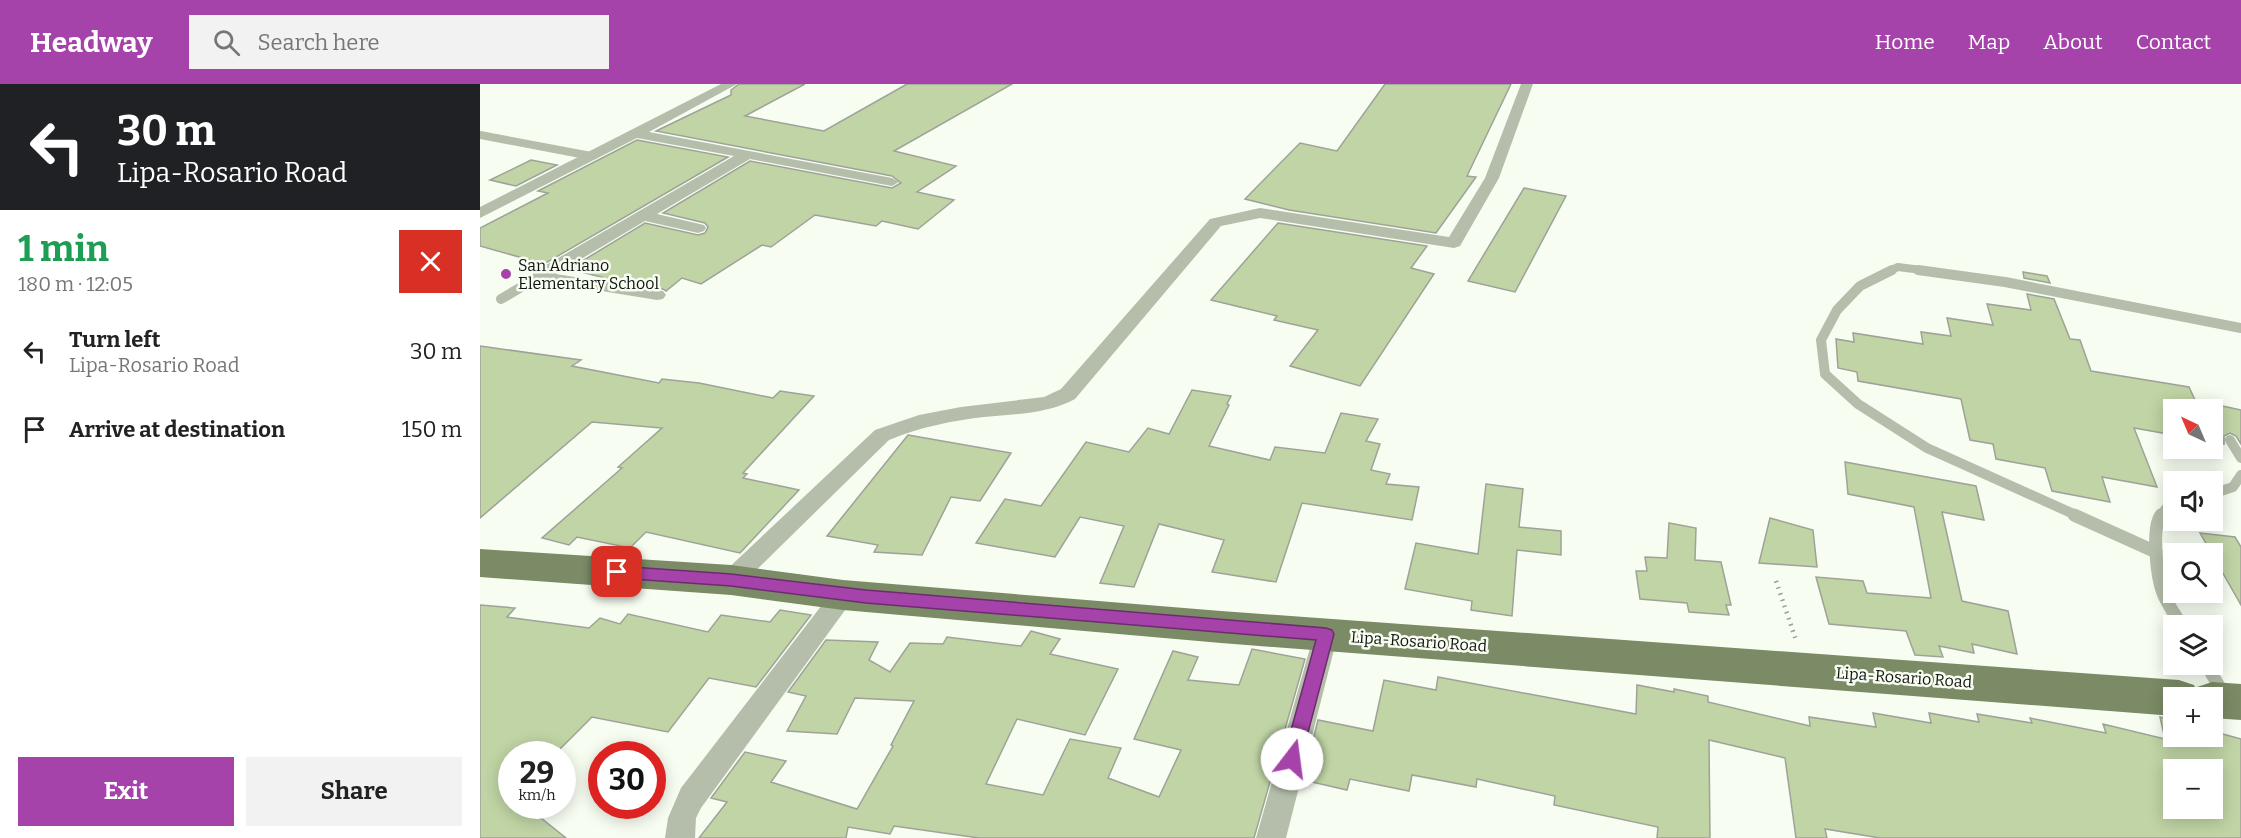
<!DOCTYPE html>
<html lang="en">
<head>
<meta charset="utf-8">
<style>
  :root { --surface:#fff; --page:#f2f2f2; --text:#222; --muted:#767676; --accent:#a643aa }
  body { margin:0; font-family:Bitter,serif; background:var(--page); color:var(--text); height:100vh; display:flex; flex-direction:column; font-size:22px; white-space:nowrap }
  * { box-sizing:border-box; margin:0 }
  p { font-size:20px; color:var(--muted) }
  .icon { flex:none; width:33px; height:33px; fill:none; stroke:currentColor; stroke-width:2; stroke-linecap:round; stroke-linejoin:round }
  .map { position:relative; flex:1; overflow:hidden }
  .drawer { display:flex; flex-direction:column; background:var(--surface); width:480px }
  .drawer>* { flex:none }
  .guide { background:#202124; color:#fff; overflow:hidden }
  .needle { width:39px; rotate:316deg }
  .tools { position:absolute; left:1683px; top:315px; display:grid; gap:12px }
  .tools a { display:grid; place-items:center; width:60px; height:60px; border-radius:0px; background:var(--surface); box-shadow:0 3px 15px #0003; font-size:30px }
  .speed { position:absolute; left:18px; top:657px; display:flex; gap:12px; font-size:30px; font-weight:700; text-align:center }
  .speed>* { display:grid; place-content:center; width:78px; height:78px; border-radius:50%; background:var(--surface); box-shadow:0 3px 15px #0003; line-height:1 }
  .speed small { font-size:15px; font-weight:400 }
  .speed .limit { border:9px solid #d22; background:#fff; color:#111 }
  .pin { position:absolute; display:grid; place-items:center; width:51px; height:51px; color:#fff; margin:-26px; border-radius:12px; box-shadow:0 3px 9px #0006 }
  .me { position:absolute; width:66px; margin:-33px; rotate:15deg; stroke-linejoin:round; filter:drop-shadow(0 0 4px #0008) }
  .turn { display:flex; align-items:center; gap:21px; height:126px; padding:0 18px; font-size:27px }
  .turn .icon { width:78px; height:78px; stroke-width:2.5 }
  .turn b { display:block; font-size:42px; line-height:51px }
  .round { display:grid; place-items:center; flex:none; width:63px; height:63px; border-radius:0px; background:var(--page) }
  .headline { display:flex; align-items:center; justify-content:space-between; height:102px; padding:0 18px }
  h1 { font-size:36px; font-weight:700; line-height:45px; color:#1e9e55 }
  .button { display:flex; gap:12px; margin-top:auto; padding:12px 18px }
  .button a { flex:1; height:69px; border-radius:0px; background:var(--accent); color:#fff; font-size:24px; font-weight:700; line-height:69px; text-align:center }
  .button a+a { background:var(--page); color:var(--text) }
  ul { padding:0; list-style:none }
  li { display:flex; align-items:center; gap:18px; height:78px; padding:0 18px }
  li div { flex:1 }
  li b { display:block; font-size:22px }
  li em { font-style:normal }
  header { display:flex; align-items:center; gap:36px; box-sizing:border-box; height:84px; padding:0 30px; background:var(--accent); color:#fff }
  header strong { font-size:28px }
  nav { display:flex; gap:33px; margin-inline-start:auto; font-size:21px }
  .search { width:420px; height:54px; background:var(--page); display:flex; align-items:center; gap:15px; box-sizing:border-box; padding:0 21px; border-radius:0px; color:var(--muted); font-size:22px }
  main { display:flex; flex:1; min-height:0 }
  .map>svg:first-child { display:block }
  .building { fill:#c0d4a5; stroke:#9ea298; stroke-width:1.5; fill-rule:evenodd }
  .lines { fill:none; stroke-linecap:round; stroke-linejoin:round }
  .path { stroke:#9a9e96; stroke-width:4.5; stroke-dasharray:1.5 5; stroke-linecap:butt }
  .lane-far2 { stroke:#b5beaa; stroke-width:8 }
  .lane-far1 { stroke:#b5beaa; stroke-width:10 }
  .lane { stroke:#b5beaa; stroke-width:13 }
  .street { fill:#b5beaa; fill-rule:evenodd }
  .primary { fill:#7b8b66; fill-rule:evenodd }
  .route { fill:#a643aa; stroke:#6c2c6e; stroke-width:1.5 }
  .poi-dot { fill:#a643aa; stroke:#f8fdf2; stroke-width:2 }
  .labels { text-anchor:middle; stroke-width:5; stroke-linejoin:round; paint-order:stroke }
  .poi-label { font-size:16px; fill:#111310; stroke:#f8fdf2; text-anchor:start }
  .street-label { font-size:16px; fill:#111310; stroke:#f8fdf2 }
</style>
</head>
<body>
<header>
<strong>Headway</strong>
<div class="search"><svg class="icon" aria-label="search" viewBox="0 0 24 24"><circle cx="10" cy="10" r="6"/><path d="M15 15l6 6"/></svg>Search here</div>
<nav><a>Home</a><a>Map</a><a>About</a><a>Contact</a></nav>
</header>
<main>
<section class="drawer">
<div class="guide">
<div class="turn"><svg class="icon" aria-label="left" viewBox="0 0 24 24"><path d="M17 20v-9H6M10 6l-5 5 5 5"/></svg><div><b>30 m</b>Lipa-Rosario Road</div></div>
</div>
<div class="headline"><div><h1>1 min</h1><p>180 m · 12:05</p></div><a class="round" style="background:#d93025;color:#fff"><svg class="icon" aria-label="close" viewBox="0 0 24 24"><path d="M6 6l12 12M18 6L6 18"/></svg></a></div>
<ul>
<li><svg class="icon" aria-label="left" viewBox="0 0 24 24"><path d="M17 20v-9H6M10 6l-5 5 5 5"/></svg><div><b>Turn left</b><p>Lipa-Rosario Road</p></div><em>30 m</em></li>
<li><svg class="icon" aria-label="arrive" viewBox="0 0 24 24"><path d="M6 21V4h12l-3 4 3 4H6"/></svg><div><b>Arrive at destination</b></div><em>150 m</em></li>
</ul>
<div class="button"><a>Exit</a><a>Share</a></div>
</section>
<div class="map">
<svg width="1761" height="754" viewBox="0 0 1761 754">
  <rect width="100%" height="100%" fill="#f8fdf2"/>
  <!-- building -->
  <g class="building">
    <polygon points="259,0 325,0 265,32 344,47 427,0 532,0 414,67 476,82 437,108 474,116 438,145 402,137 396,142 335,131 291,163 282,161 221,200 202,194 186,207 183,205 141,198 89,185 165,139 218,151 225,149 228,143 225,139 183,129 270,77 412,104 421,99 412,92 176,47 251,11 251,6"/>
    <polygon points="905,0 1031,0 987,92 996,93 956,149 809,126 765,115 820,59 857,67"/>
    <polygon points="157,56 248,73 64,180 0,162 0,144 68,109 58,107"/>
    <polygon points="51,76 77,81 36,102 10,96"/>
    <polygon points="1044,104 1086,112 1035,208 988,197"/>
    <polygon points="798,139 947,162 931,184 954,190 880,302 810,282 838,246 794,236 797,232 731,216"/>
    <polygon points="1543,188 1567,192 1570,199 1544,194"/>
    <polygon points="1547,210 1574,215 1590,255 1600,256 1611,287 1709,303 1715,316 1761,326 1761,360 1756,352 1750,349 1744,352 1744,360 1732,358 1732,326 1694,326 1694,351 1654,344 1677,403 1622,393 1630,418 1572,407 1565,384 1516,375 1513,360 1490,356 1481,315 1378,297 1377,288 1358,284 1356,255 1374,258 1373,249 1443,260 1441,248 1471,252 1467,234 1513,241 1507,220 1551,226"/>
    <polygon points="0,262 101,276 92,282 179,299 182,295 219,299 293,314 300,307 334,312 263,389 267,390 263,394 319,406 260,469 166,448 150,464 97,453 89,461 62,454 142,384 138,383 182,344 112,338 0,434"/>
    <polygon points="712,306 751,312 747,320 749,321 729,362 790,376 795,363 845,369 861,329 898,335 886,357 900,360 891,386 910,390 906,400 939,403 932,436 822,419 796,498 732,488 744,456 679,440 654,503 620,499 644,442 600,433 575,473 496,459 525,415 561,422 606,358 649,368 668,344 689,350"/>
    <polygon points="428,351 531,369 500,417 471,413 442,471 394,468 398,461 347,452"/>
    <polygon points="1365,378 1496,402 1504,436 1462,428 1482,517 1528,527 1537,570 1492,560 1494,569 1459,562 1463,573 1435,571 1426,547 1349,540 1336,493 1383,497 1387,509 1451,514 1434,423 1368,410"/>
    <polygon points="1006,400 1043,405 1039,443 1081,447 1081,471 1037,466 1032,532 991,526 992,517 925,505 936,459 998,470"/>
    <polygon points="1290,434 1333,446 1337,483 1279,479"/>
    <polygon points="1189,439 1216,444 1215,476 1241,478 1251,521 1246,521 1249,531 1209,528 1207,519 1160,515 1156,487 1167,487 1165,473 1187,474"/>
    <polygon points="1720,449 1755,453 1761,463 1761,521"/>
    <polygon points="0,521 35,524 27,533 109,544 120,534 140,540 148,530 228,548 241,531 290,538 300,526 331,531 276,603 229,594 188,648 112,633 75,670 32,670 32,722 46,722 86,754 0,754"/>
    <polygon points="551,547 580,555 570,570 638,585 605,651 537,635 506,700 563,711 590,655 641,664 628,694 679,713 701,666 654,655 693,567 718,573 708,596 759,601 772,565 825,575 774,754 499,754 414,742 410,750 368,743 366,754 219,754 247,718 231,714 265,668 306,677 291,698 377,725 413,662 411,661 434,617 375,614 357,650 307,647 326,612 308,608 346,556 398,558 389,576 410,588 430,559 463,560 467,553 541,562"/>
    <path d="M958,593l198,37 1,-29 37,7v-3l34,7v6l102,24 -1,-9 67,10 -3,-14 58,10 -2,-10 50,9 -2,-8 55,9 -2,-5 76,15 -3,-9 62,15 -5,-22 4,1 10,2v16h38v-5l29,8v99h-361l-55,-9 2,9h-31l-11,-80 -76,-18 1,98h-53l1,-11 -104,-22 1,-9 -78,-17 -1,8 -64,-12 -3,16 -59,-12 -3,11 -44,-10 15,-60 55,11 11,-51 52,10zM1694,686h38v38h-38z"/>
  </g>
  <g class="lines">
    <!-- path -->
    <polyline class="path" points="1296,497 1316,556"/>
    <!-- lane-far2 -->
    <g class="lane-far2">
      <polyline points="0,51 111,72"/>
      <polyline points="1409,187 1418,183 1449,187"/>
    </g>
    <!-- lane-far1 -->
    <g class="lane-far1">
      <polyline points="1412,186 1380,202 1357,226 1341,256 1345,290 1378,320 1447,364 1598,432"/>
      <polyline points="1438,186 1525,198 1761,244"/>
      <polyline points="21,215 60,192"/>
      <polyline points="1750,356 1761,374"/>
      <polyline points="1732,410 1753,403 1761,391"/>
      <polyline points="1680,432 1694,415"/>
    </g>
    <!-- lane -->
    <g class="lane">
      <polyline points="1594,431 1676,468"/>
      <path d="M1681,431c-10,13 -4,63 2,78 4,11 13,23 19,33"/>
      <polyline points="1726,580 1743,609"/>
    </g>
    <!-- street -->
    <g class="street">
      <polygon points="241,0 257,0 169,48 412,94 419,98 412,102 270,75 177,130 224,141 226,144 224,147 218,149 165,137 76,190 183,207 186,211 183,215 177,216 60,197 54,196 52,192 54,188 254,72 157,54 0,134 0,123"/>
      <path d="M1041,0h12l-34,94 -39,68 -6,2 -194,-30 -39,8 -146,173c-28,15 -60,15 -91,18 -33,4 -64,10 -95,23l-150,147 -8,2 -8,-2 -4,-7 4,-7 152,-143 44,-15 42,-8 83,-10 17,-8 149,-170 50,-11 189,29 36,-59z"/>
      <polygon points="363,501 371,504 375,511 371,518 221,724 216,734 215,754 185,754 188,734 201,704 355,504"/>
      <polygon points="846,540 855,543 858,550 806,754 776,754 834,550 837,543"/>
    </g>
    <!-- primary -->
    <polygon class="primary" points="0,465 251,481 363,496 741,527 1699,596 1714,601 1716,606 1717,603 1732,598 1761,600 1761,636 1732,634 1732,614 1694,614 1694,632 741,559 363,526 251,511 0,493"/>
  </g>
  <!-- route -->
  <polygon class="route" points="137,482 251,490 386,506 846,544 852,546 854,550 821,675 819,680 812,683 806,680 803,675 836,556 386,519 251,502 137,494 132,492 129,488 132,484"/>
  <!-- markers -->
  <circle class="poi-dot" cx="26" cy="190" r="6"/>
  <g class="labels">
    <!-- poi labels -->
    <g class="poi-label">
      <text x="38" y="187">San Adriano<tspan x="38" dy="18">Elementary School</tspan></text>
    </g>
    <!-- street labels -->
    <g class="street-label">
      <text transform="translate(939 557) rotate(4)" y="6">Lipa-Rosario Road</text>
      <text transform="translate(1424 593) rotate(4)" y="6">Lipa-Rosario Road</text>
    </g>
  </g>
</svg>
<div class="tools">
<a><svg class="needle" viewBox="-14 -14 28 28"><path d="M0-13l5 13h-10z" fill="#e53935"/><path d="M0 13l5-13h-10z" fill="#767676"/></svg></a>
<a><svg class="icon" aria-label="sound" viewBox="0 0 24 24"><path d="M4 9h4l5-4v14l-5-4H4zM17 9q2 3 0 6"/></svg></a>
<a><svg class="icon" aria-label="search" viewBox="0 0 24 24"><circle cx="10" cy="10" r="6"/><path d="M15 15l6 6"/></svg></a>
<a><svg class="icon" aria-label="layers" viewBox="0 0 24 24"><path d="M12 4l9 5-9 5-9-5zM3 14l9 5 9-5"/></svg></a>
<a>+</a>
<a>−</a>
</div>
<div class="speed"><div>29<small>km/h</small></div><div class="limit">30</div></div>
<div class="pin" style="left:137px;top:488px;background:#d93025"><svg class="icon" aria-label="arrive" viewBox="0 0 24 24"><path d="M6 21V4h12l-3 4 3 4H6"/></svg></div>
<svg class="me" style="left:812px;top:675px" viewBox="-20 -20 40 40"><circle r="19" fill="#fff"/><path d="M0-13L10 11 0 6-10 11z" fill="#a643aa"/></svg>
</div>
</main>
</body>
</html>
